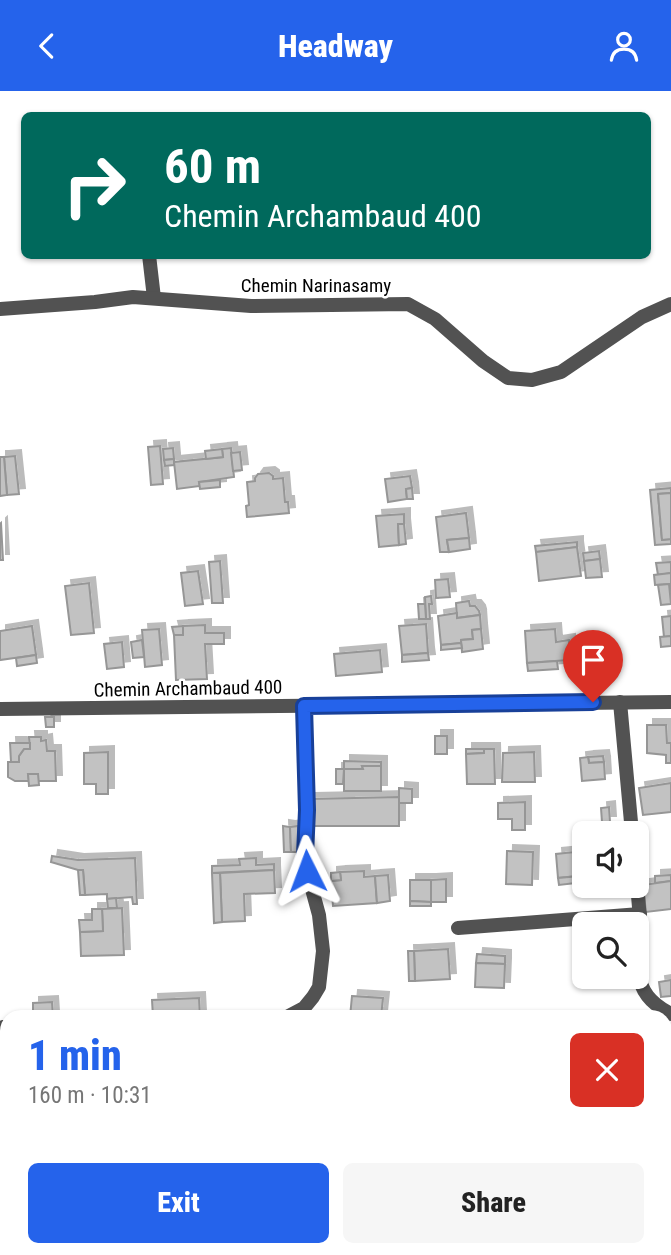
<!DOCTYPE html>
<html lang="en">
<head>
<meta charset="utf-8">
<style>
  :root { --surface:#fff; --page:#f6f6f6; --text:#222; --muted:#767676; --accent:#2563eb }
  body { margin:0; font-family:"Roboto Condensed",sans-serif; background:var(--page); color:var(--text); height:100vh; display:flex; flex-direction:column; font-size:26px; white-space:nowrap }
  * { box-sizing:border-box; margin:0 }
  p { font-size:23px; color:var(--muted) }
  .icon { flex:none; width:38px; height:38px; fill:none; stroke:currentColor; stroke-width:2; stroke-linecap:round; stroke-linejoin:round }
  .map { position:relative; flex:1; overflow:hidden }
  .drawer { position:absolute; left:0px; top:919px; width:672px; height:247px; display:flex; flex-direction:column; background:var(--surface); border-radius:21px 21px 0 0; box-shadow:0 2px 5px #0004 }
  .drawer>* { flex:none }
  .guide { position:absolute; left:21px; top:21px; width:630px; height:147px; border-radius:10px; box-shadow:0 2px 5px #0004; background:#00695c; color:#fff; overflow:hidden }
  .fabs { position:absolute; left:572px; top:730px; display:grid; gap:14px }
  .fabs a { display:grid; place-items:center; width:77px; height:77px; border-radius:10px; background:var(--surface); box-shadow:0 2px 5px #0004; font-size:35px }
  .pin { position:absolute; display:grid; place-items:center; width:60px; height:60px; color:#fff; margin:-72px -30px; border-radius:50% 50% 50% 0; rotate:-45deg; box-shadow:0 0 7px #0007 }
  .pin .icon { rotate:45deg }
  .me { position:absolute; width:77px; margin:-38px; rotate:357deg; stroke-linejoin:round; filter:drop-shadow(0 0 5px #0008) }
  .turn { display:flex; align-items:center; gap:24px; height:147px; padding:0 28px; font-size:32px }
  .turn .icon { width:91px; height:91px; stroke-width:2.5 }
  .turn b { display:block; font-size:49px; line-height:60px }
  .round { display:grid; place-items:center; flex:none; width:74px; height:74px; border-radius:10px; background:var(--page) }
  .summary { display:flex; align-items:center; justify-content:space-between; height:119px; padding:0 28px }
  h1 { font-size:42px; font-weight:800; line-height:52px; color:var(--accent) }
  .cta { display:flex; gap:14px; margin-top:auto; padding:14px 28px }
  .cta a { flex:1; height:80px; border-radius:10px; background:var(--accent); color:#fff; font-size:28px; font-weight:800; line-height:80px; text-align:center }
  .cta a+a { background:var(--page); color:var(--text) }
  header { display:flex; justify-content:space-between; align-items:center; height:91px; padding:0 28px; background:var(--accent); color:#fff; font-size:32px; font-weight:800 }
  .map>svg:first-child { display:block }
  .building { fill:#c2c2c2; stroke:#969696; stroke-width:2; filter:url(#shadow) }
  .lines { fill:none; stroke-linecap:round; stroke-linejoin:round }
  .street { stroke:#525252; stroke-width:14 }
  .route-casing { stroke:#184099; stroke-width:18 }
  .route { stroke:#2563eb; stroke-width:12 }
  .labels { text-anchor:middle; stroke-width:5; stroke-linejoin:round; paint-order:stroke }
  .street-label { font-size:19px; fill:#000; stroke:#fff }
</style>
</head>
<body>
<header><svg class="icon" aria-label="back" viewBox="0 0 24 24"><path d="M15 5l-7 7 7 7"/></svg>Headway<svg class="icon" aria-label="person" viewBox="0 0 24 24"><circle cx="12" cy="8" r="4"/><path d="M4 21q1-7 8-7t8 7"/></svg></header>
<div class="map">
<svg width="671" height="1164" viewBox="0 0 671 1164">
  <defs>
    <filter id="shadow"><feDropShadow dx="6" dy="-6" stdDeviation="0" flood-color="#0004"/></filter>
  </defs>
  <rect width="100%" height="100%" fill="#fff"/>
  <!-- building -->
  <g class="building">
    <polygon points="160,355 163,393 151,394 148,356"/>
    <polygon points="173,357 174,368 164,369 163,358"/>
    <polygon points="231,357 234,386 199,391 200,395 177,398 174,371 223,366 222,358"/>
    <polygon points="222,358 223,366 206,368 205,360"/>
    <polygon points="240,361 242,379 233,380 231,362"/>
    <polygon points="15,365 19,403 7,404 4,366"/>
    <polygon points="0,366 4,366 7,404 0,405"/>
    <polygon points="174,368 174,374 165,375 164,369"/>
    <polygon points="269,382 273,385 273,388 283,387 285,411 288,411 289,422 247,426 246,415 249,414 247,391 255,390 255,387 258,383"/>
    <polygon points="410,385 412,397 406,398 407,408 388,411 385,388"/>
    <polygon points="220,389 220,396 200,398 199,391"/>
    <polygon points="412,397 413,408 407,408 406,398"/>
    <polygon points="671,397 671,402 658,403 662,449 671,448 671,453 655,454 650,399"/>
    <polygon points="671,402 671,448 662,449 658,403"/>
    <polygon points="466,422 469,447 447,449 449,461 440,461 436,426"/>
    <polygon points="404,423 404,433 398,433 399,454 379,456 376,425"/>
    <polygon points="1,432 3,469 0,469 0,433"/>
    <polygon points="398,433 404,433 406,453 399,454"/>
    <polygon points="469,447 470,458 449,461 447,449"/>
    <polygon points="577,451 577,456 536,461 535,455"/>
    <polygon points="577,456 581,485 539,490 536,461"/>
    <polygon points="599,460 600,468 584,470 583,462"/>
    <polygon points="600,468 602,486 586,487 584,470"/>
    <polygon points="220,470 223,512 212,512 209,471"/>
    <polygon points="671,471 671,482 658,484 656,472"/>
    <polygon points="198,480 203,513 185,515 181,482"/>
    <polygon points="671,482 671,513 669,493 655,494 654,484"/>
    <polygon points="448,488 450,506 436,507 435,489"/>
    <polygon points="89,492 94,542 71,544 65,495"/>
    <polygon points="669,493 671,513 661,514 658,494"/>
    <polygon points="431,505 432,513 429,513 430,528 426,528 425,506"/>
    <polygon points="469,510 470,515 475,515 479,520 480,524 457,527 456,512"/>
    <polygon points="418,513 425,513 426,528 419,528"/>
    <polygon points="457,522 457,527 480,524 481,538 472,539 473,548 461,549 461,552 441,554 438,525"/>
    <polygon points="671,525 671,545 664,546 662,526"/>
    <polygon points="426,533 428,562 402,564 399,535"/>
    <polygon points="205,534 205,542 224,542 224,553 205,553 207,588 176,589 174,544 183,544 183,535"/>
    <polygon points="32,535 36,564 0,569 0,540"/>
    <polygon points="183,535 183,544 174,544 172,536"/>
    <polygon points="159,538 162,574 145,576 142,539"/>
    <polygon points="481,538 483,558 462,561 461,549 473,548 472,539"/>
    <polygon points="555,538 556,551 569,549 569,569 527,572 525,540"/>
    <polygon points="671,545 671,555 661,556 660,546"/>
    <polygon points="142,549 144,566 133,567 131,551"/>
    <polygon points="122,551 124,576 107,578 104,553"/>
    <polygon points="603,551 605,571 586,572 586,578 577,578 575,553"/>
    <polygon points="461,552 462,557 441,559 441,554"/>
    <polygon points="380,559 382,581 336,585 334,563"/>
    <polygon points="428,562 429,569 402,571 402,564"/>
    <polygon points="36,564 37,572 17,575 16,567"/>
    <polygon points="557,570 558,578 528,580 527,572"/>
    <polygon points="605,571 605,576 586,578 586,572"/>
    <polygon points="45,626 54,626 54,636 46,636"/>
    <polygon points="647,634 666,634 667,652 671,652 671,672 666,672 666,664 647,662"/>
    <rect x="435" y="645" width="12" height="18"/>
    <polygon points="29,646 41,646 41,650 46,649 47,660 55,660 56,690 38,690 38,683 28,683 29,690 15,690 8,686 8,671 19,671 19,665 24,658 30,658"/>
    <polygon points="10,652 30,652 30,658 24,658 19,665 19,671 11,671"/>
    <polygon points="466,658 484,658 484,662 466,663"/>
    <polygon points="484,658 494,658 495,693 467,693 466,663 484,662"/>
    <polygon points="108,661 108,703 96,703 96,693 84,693 84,662"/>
    <polygon points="534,661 535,691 502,691 503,662"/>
    <polygon points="603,665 604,671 589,672 588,666"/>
    <polygon points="588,666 589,672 604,671 605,688 582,690 580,667"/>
    <polygon points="344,670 381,671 381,675 362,675 363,678 344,678"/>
    <polygon points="362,675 381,675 381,700 344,700 344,678 363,678"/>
    <polygon points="336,678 344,678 343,693 336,693"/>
    <polygon points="28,683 38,683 39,694 29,695"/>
    <polygon points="671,692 671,721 643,724 639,697"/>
    <polygon points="399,697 412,698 412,712 399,712"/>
    <polygon points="399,706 399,735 312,735 310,708"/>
    <polygon points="525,711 525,739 512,739 512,728 498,728 498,712"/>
    <polygon points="609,716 610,731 602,731 601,717"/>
    <polygon points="283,735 290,736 291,761 284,761"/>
    <polygon points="298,735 299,761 291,761 290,736"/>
    <polygon points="580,737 602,737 602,742 584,742 584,758 581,758"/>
    <polygon points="507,760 533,761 532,794 506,793"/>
    <polygon points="584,760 584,788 579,788 580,785 558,787 556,763"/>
    <polygon points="52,765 78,769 135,767 137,813 133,813 132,806 107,808 107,803 85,804 83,779 78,779 51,771"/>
    <polygon points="256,767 256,774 274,773 274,779 212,782 212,775 240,774 239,768"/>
    <polygon points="78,779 83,779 85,804 80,804"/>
    <polygon points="274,779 275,802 244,803 245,830 222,831 220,782"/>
    <polygon points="364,780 364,786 375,785 377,812 333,815 331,790 341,789 340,781"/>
    <polygon points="340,781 341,789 331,790 331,782"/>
    <polygon points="212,782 220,782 222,831 214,832"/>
    <polygon points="388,784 390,810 377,812 375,785"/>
    <polygon points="671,784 671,790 655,792 655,785"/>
    <polygon points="580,785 579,788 584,788 584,791 559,794 558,787"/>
    <polygon points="446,788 446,811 431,811 431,789"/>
    <polygon points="410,789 431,789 431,811 410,810"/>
    <polygon points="671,790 671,818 646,821 643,794"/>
    <polygon points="116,807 117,817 108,817 107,808"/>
    <polygon points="410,810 431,811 431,815 410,815"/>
    <polygon points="122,817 124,864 81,865 80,841 103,840 102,818"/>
    <polygon points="92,818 102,818 103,840 80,841 79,829 92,829"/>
    <polygon points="448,858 450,888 415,890 414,860"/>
    <polygon points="408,860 414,860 415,890 409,890"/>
    <polygon points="477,863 505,865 505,873 476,872"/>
    <polygon points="476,872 505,873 504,897 475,896"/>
    <polygon points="671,889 671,905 661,906 659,891"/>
    <polygon points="352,905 383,907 381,926 350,926"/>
    <polygon points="199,907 200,926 153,926 152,909"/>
    <polygon points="52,911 53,926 33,925 33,912"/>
  </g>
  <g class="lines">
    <!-- street -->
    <g class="street">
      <polyline points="149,164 154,207"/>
      <polyline points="0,218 95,211 133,206 251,215 408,213 435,228 483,270 508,287 532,289 561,281 642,226 671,213"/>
      <polyline points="620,611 632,742"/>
      <polyline points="0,618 671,611"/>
      <polyline points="637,793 640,828 637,852"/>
      <polyline points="458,837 640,823"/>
      <path d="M637,878c4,23 13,34 34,45"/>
      <polyline points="287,926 304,917 313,906 319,896 323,860 319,824 307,780 305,764 307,720 304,615"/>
      <polyline points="0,1009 1,1010 7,997 3,936"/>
      <polyline points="665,1111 671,1112"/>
    </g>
  </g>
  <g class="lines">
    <defs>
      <polyline id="route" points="307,780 305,764 307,719 304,615 593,611"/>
    </defs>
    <!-- route casing -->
    <use href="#route" class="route-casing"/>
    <!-- route -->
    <use href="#route" class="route"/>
  </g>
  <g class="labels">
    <!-- street labels -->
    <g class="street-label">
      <text x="316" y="201">Chemin Narinasamy</text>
      <text transform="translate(188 597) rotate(-1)" y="7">Chemin Archambaud 400</text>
    </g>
  </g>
</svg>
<div class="fabs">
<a><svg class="icon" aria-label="sound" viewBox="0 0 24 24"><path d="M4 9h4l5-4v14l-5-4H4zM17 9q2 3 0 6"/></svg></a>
<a><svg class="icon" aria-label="search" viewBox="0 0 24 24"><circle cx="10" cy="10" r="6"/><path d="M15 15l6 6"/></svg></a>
</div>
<div class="pin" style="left:593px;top:611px;background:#d93025"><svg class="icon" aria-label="arrive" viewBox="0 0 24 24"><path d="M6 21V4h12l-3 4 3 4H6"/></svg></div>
<svg class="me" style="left:307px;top:780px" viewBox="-20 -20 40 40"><path d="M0-17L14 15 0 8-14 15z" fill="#2563eb" stroke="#fff" stroke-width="4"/></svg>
<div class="guide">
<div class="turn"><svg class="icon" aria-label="right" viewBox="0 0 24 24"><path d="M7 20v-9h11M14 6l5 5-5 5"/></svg><div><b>60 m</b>Chemin Archambaud 400</div></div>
</div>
<section class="drawer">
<div class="summary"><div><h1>1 min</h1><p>160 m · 10:31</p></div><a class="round" style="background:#d93025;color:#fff"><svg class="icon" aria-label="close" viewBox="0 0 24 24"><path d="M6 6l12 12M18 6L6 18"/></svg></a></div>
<div class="cta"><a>Exit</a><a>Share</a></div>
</section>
</div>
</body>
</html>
